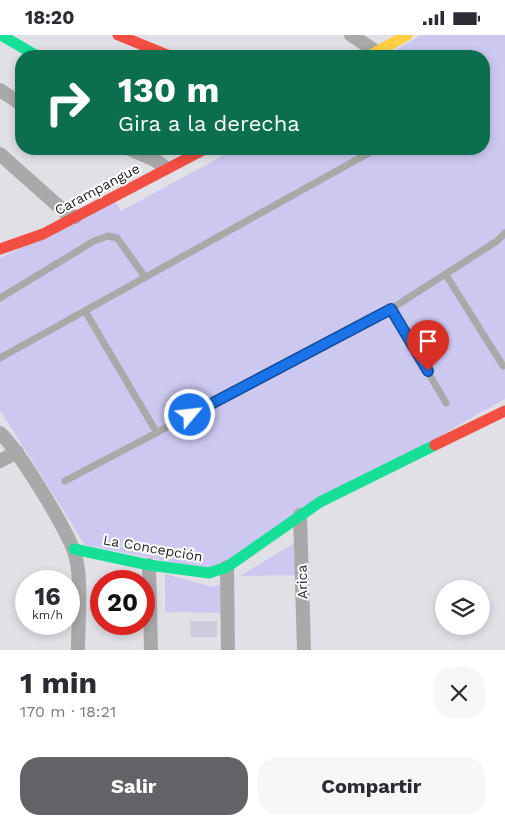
<!DOCTYPE html>
<html lang="es">
<head>
<meta charset="utf-8">
<style>
  :root { --surface:#fff; --page:#f7f7f7; --text:#2b2b33; --muted:#7c7c81; --accent:#636367 }
  body { margin:0; font-family:"Work Sans",sans-serif; background:var(--page); color:var(--text); height:100vh; display:flex; flex-direction:column; font-size:19px; white-space:nowrap }
  * { box-sizing:border-box; margin:0 }
  p { font-size:16px; color:var(--muted) }
  .icon { flex:none; width:28px; height:28px; fill:none; stroke:currentColor; stroke-width:2; stroke-linecap:round; stroke-linejoin:round }
  .map { position:relative; height:615px; overflow:hidden }
  .drawer { display:flex; flex-direction:column; background:var(--surface); flex:1 }
  .drawer>* { flex:none }
  .hud { position:absolute; left:15px; top:15px; width:475px; height:105px; border-radius:20px; box-shadow:0 2px 8px #0003; background:#0b6e4f; color:#fff; overflow:hidden }
  .controls { position:absolute; left:435px; top:545px; display:grid; gap:10px }
  .controls a { display:grid; place-items:center; width:55px; height:55px; border-radius:50%; background:var(--surface); box-shadow:0 2px 8px #0003; font-size:25px }
  .speed { position:absolute; left:15px; top:535px; display:flex; gap:10px; font-size:25px; font-weight:700; text-align:center }
  .speed>* { display:grid; place-content:center; width:65px; height:65px; border-radius:50%; background:var(--surface); box-shadow:0 2px 8px #0003; line-height:1 }
  .speed small { font-size:12px; font-weight:400 }
  .speed .limit { border:8px solid #d22; background:#fff; color:#111 }
  .pin { position:absolute; display:grid; place-items:center; width:42px; height:42px; color:#fff; margin:-51px -21px; border-radius:50% 50% 50% 0; rotate:-45deg; box-shadow:0 0 5px #0007 }
  .pin .icon { rotate:45deg }
  .me { position:absolute; width:55px; margin:-28px; rotate:62deg; stroke-linejoin:round; filter:drop-shadow(0 0 4px #0008) }
  .turn { display:flex; align-items:center; gap:18px; height:105px; padding:0 20px; font-size:22px }
  .turn .icon { width:65px; height:65px; stroke-width:2.5 }
  .turn b { display:block; font-size:35px; line-height:42px }
  .round { display:grid; place-items:center; flex:none; width:52px; height:52px; border-radius:20px; background:var(--page) }
  .summary { display:flex; align-items:center; justify-content:space-between; height:85px; padding:0 20px }
  h1 { font-size:30px; font-weight:700; line-height:38px }
  .primary-button { display:flex; gap:10px; margin-top:auto; padding:10px 20px }
  .primary-button a { flex:1; height:58px; border-radius:20px; background:var(--accent); color:#fff; font-size:20px; font-weight:700; line-height:58px; text-align:center }
  .primary-button a+a { background:var(--page); color:var(--text) }
  .status { display:flex; justify-content:space-between; align-items:center; height:35px; padding:0 25px; background:var(--surface); direction:ltr }
  .status svg { height:14px; fill:currentColor }
  .map>svg:first-child { display:block }
  .green { fill:#ccc8f0 }
  .building { fill:#cdcbde }
  .lines { fill:none; stroke-linecap:round; stroke-linejoin:round }
  .lane { stroke:#aaa9aa; stroke-width:7 }
  .street { stroke:#aaa9aa; stroke-width:14 }
  .fast { stroke:#16e098; stroke-width:11 }
  .slow { stroke:#ffcf43; stroke-width:11 }
  .jam { stroke:#f24e42; stroke-width:11 }
  .route-casing { stroke:#114b97; stroke-width:12 }
  .route { stroke:#1a73e8; stroke-width:9 }
  .labels { text-anchor:middle; stroke-width:4; stroke-linejoin:round; paint-order:stroke }
  .street-label { font-size:14px; fill:#1f1f23; stroke:#fff }
</style>
</head>
<body>
<div class="status"><b>18:20</b><svg viewBox="0 0 49 12"><path d="M0 12V9h3v3zM5 12V6h3v6zM10 12V3h3v9zM15 12V0h3v12zM26 1h20v11H26zM47 4h2v5h-2z"/></svg></div>
<div class="map">
<svg width="505" height="615" viewBox="0 0 505 615">
  <rect width="100%" height="100%" fill="#e0e0e6"/>
  <!-- green -->
  <g class="green">
    <polygon points="422,0 505,0 505,364 464,387 216,536 85,510 0,375 0,223 115,166 121,176 235,114 484,114 484,21 385,21"/>
    <polygon points="303,503 303,540 240,541"/>
    <polygon points="165,539 213,552 227,546 226,578 165,577"/>
  </g>
  <!-- building -->
  <polygon class="building" points="190,586 217,586 217,602 191,602"/>
  <g class="lines">
    <!-- lane -->
    <g class="lane">
      <polyline points="446,240 503,331"/>
      <polyline points="0,263 94,206 108,201 117,203 145,242"/>
      <polyline points="391,274 446,368"/>
      <polyline points="85,276 157,398"/>
      <polyline points="0,323 376,114"/>
      <polyline points="65,446 391,274 497,206 505,198"/>
    </g>
    <!-- street -->
    <g class="street">
      <polyline points="351,0 377,17"/>
      <polyline points="0,55 21,69"/>
      <polyline points="130,114 155,125 166,133"/>
      <polyline points="0,119 65,177 75,182"/>
      <path d="M0,398c18,16 71,102 76,125 6,26 2,65 2,92"/>
      <polyline points="0,426 17,417"/>
      <polyline points="300,480 304,615"/>
      <polyline points="149,530 151,615"/>
      <polyline points="227,532 228,615"/>
    </g>
    <!-- fast -->
    <g class="fast">
      <polyline points="1,0 37,21"/>
      <polyline points="74,514 149,530 209,538 227,532 320,467 435,410"/>
    </g>
    <!-- slow -->
    <polyline class="slow" points="369,21 407,0"/>
    <!-- jam -->
    <g class="jam">
      <polyline points="118,0 170,21"/>
      <polyline points="0,214 43,199 205,114"/>
      <polyline points="435,410 505,376"/>
    </g>
  </g>
  <g class="lines">
    <defs>
      <polyline id="route" points="190,380 391,274 428,336"/>
    </defs>
    <!-- route casing -->
    <use href="#route" class="route-casing"/>
    <!-- route -->
    <use href="#route" class="route"/>
  </g>
  <g class="labels">
    <!-- street labels -->
    <g class="street-label">
      <text transform="translate(97 154) rotate(-28)" y="5">Carampangue</text>
      <text transform="translate(153 513) rotate(10)" y="5">La Concepción</text>
      <text transform="translate(302 547) rotate(-92)" y="5">Arica</text>
    </g>
  </g>
</svg>
<div class="controls">
<a><svg class="icon" aria-label="layers" viewBox="0 0 24 24"><path d="M12 4l9 5-9 5-9-5zM3 14l9 5 9-5"/></svg></a>
</div>
<div class="speed"><div>16<small>km/h</small></div><div class="limit">20</div></div>
<div class="pin" style="left:428px;top:336px;background:#d93025"><svg class="icon" aria-label="arrive" viewBox="0 0 24 24"><path d="M6 21V4h12l-3 4 3 4H6"/></svg></div>
<svg class="me" style="left:190px;top:380px" viewBox="-20 -20 40 40"><circle r="17" fill="#1a73e8" stroke="#fff" stroke-width="3"/><path d="M0-11L8 9 0 5-8 9z" fill="#fff"/></svg>
<div class="hud">
<div class="turn"><svg class="icon" aria-label="right" viewBox="0 0 24 24"><path d="M7 20v-9h11M14 6l5 5-5 5"/></svg><div><b>130 m</b>Gira a la derecha</div></div>
</div>
</div>
<section class="drawer">
<div class="summary"><div><h1>1 min</h1><p>170 m · 18:21</p></div><a class="round"><svg class="icon" aria-label="close" viewBox="0 0 24 24"><path d="M6 6l12 12M18 6L6 18"/></svg></a></div>
<div class="primary-button"><a>Salir</a><a>Compartir</a></div>
</section>
</body>
</html>
